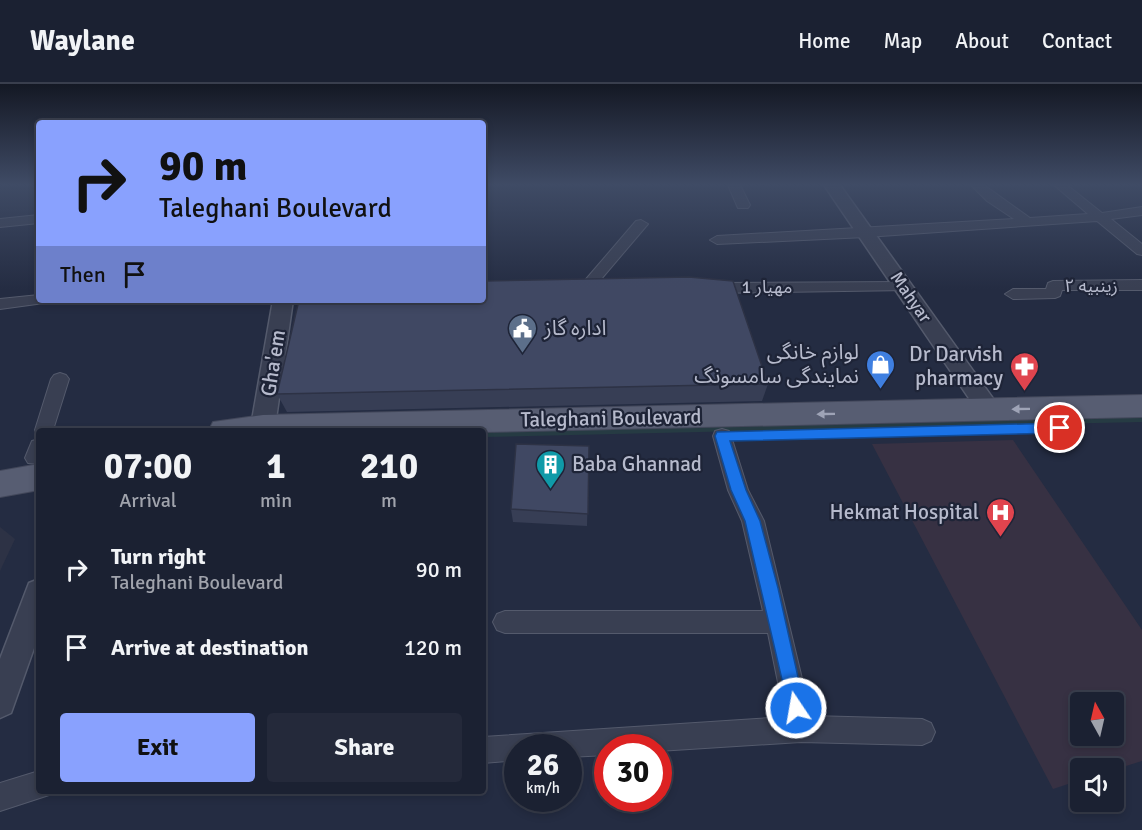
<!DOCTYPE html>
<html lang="en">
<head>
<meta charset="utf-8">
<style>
  :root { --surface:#1b2132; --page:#24293a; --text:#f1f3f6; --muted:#a0a3ac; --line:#393e4d; --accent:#89a1fe }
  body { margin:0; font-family:Signika,"Noto Sans Arabic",sans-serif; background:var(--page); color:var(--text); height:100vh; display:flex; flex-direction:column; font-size:22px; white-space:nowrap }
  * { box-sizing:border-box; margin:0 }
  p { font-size:20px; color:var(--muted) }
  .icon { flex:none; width:33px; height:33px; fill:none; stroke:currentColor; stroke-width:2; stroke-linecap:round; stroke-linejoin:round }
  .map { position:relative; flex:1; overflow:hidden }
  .panel { position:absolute; left:36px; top:344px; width:450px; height:366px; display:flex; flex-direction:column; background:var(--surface); border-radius:6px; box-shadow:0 3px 9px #0003,0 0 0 2px var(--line) }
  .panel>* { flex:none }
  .guide { position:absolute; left:36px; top:36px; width:450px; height:183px; border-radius:6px; box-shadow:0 3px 9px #0003,0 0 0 2px var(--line); background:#89a1fe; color:#111; overflow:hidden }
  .needle { width:39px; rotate:352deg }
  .tools { position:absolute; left:1070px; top:608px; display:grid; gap:12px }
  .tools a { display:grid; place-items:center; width:54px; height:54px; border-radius:6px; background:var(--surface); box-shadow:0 3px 9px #0003,0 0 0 2px var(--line); font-size:30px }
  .speed { position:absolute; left:504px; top:650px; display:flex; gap:12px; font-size:30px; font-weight:700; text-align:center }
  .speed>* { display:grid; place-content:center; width:78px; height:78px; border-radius:50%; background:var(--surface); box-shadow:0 3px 9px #0003,0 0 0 2px var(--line); line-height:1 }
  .speed small { font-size:15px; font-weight:400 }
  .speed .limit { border:9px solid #d22; background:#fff; color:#111 }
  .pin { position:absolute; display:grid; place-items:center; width:51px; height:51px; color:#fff; margin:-26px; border:3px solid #fff; border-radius:50%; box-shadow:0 2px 6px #0007 }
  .me { position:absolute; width:66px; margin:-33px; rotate:348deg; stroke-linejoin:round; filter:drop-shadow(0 0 4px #0008) }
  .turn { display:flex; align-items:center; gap:21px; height:126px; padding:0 24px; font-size:27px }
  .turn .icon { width:78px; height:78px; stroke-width:2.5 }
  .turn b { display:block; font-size:42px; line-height:51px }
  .then { display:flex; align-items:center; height:57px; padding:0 24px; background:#0003; gap:12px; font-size:22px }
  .eta { display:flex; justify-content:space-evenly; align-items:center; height:102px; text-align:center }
  .eta b { font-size:36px; font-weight:700; line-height:42px }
  .button { display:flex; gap:12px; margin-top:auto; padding:12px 24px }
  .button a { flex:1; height:69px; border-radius:6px; background:var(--accent); color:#111; font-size:24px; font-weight:700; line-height:69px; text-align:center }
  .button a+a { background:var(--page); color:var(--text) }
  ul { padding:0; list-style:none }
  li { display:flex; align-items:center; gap:18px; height:78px; padding:0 24px }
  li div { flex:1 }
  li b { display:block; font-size:22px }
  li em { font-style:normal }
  header { display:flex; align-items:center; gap:36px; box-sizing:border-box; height:84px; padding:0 30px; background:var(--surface); border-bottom:2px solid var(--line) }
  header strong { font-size:28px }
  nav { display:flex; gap:33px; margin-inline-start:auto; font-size:21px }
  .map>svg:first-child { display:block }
  .medical { fill:#373143; fill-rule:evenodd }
  .green { fill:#263b43 }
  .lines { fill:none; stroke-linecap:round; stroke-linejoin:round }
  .minor-casing { stroke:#545a6c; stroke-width:2 }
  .tertiary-casing { stroke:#545a6c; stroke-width:3 }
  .primary-casing { stroke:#43485b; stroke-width:2 }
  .minor { fill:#393f52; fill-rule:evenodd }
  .tertiary { fill:#393f52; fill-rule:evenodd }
  .primary { fill:#575d72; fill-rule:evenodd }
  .wall { fill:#373e55 }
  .shaded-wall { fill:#2d3245 }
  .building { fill:#404863; stroke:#2d3245; stroke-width:1.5 }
  .oneway { fill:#9ea3b6 }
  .route { fill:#1a73e8; stroke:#114b97; stroke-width:1.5 }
  .labels { text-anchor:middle; stroke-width:4.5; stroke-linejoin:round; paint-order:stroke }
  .far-street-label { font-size:18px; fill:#b6bacc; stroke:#1e2437 }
  .poi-label { font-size:21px; fill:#b6bacc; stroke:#1e2437; text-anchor:end }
  .street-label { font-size:21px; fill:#b6bacc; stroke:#1e2437 }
</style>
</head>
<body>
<header>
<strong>Waylane</strong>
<nav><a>Home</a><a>Map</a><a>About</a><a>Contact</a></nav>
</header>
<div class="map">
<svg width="1142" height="746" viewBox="0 0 1142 746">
  <rect width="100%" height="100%" fill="#242c42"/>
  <!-- medical -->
  <path class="medical" d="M1013,356l129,190v131l-29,9v-2h-33v12l-27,9 -181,-345zM1080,618h33v33h-33z"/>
  <!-- green -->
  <polygon class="green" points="1142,324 1142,338 483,353 483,346 250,346"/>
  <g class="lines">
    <defs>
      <g id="minor">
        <polygon points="728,101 740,101 750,121 748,124 738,124"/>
        <polygon points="971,101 984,101 1030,134 1088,130 1054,101 1067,101 1102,129 1142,123 1142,131 1111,135 1142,160 1142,171 1137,170 1097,137 866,153 717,160 710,156 717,152 1014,135 987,117"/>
        <polygon points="39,131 39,139 0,143 0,135"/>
        <polygon points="641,136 648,140 591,207 581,207 578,204 581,201 636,137"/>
        <polygon points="1142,196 1142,206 1062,206 1060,212 1055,214 1013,215 1005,210 1013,205 1046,205 1048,199 1053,197"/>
        <polygon points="904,198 912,203 909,206 711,209 703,204 711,199"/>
        <polygon points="39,211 39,216 47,216 44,219 0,225 0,215"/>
        <polygon points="60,289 66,291 69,295 53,346 39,346 37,351 35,346 51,295 54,291"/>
        <polygon points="722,345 729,347 731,352 748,406 764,437 811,632 922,635 931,639 935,648 931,657 922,661 801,658 658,667 658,663 608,663 608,671 568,673 568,663 518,663 518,676 483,679 483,653 785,633 768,549 505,549 497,546 493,538 497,530 505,527 763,527 742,437 728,406 713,352 715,347"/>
        <polygon points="39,355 39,380 28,379 25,374 32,357"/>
        <polygon points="39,687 39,706 51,706 49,711 0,727 0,699"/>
      </g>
      <g id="tertiary">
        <polygon points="824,101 840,101 997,320 1000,326 997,332 989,334 981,332"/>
        <polygon points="273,216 293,216 275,342 272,346 254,346 251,342"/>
        <polygon points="39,495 39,550 11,629 0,634 0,575 29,499"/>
      </g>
      <g id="primary">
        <polygon points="1142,311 1142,333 483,348 209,346 213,338 263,331"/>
        <polygon points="39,380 39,406 0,413 0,387"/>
      </g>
    </defs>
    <!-- minor casing -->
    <use href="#minor" class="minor-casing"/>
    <!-- tertiary casing -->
    <use href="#tertiary" class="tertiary-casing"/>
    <!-- primary casing -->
    <use href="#primary" class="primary-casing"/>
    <!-- minor -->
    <use href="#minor" class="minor"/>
    <!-- tertiary -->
    <use href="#tertiary" class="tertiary"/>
    <!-- primary -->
    <use href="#primary" class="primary"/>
  </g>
  <!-- wall -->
  <g class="wall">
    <polygon points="768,300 762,317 287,328 277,310"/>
    <polygon points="589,362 587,442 513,438 511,425"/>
  </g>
  <!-- shaded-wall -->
  <polygon class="shaded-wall" points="0,443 15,455 0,487"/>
  <!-- building -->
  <g class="building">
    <polygon points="689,193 733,197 768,300 277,310 299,216 483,216 483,197"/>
    <polygon points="516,360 589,362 588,430 511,425"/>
  </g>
  <!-- one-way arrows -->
  <defs><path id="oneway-solid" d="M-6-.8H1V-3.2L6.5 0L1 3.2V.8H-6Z" transform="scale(1.5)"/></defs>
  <g class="oneway">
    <use href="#oneway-solid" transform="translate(1021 325) rotate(179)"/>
    <use href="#oneway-solid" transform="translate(826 330) rotate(179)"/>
  </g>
  <!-- sky -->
  <linearGradient id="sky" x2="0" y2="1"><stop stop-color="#141824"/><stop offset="0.49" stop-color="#3f4b65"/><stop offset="1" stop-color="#3f4b65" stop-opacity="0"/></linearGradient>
  <rect width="1142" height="205" fill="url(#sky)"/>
  <!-- route -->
  <polygon class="route" points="1060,339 1067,344 1060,349 730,357 746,406 760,437 778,504 805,624 802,630 796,633 790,630 745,437 731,406 715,352 717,348"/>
  <!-- icons -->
  <defs>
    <symbol id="civic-pin" viewBox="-11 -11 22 30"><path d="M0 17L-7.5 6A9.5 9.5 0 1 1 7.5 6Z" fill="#5c6f8a" stroke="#1e2437"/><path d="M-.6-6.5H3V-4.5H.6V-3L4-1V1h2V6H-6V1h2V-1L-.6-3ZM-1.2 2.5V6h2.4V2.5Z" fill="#fff"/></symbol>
    <symbol id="shop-pin" viewBox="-11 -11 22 30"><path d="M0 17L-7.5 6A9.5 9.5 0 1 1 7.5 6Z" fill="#3f7fe0" stroke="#1e2437"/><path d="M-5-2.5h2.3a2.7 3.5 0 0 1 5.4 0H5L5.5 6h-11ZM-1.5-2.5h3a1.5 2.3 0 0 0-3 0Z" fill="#fff"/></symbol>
    <symbol id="pharmacy-pin" viewBox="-11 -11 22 30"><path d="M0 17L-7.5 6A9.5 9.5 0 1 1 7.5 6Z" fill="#e0444e" stroke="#1e2437"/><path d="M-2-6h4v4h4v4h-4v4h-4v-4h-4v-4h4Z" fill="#fff"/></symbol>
    <symbol id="building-pin" viewBox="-11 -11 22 30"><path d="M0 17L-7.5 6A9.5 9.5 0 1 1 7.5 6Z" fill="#0f9aa8" stroke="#1e2437"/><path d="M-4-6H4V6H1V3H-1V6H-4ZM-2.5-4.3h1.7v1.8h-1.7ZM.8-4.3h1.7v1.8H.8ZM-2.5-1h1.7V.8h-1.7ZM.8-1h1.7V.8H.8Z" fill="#fff"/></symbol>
    <symbol id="hospital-pin" viewBox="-11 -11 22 30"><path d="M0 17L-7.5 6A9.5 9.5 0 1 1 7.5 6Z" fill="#e0444e" stroke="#1e2437"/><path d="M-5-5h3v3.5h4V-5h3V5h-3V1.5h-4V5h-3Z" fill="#fff"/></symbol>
  </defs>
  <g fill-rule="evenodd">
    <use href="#civic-pin" x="506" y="228" width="33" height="45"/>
    <use href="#shop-pin" x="864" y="264" width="33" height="45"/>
    <use href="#pharmacy-pin" x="1008" y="266" width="33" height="45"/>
    <use href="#building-pin" x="534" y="364" width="33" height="45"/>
    <use href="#hospital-pin" x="984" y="412" width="33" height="45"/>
  </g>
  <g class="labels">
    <!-- far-street labels -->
    <g class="far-street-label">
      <text x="1091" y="208">زینبیه ۲</text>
      <text x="767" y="209">مهیار 1</text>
      <text transform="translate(911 213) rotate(55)" y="6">Mahyar</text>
    </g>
    <!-- poi labels -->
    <g class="poi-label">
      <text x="544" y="251" text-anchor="start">اداره گاز</text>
      <text x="859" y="275">لوازم خانگی<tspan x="859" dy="24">نمایندگی سامسونگ</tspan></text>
      <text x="1003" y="277">Dr Darvish<tspan x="1003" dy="24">pharmacy</tspan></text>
      <text x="572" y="387" text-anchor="start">Baba Ghannad</text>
      <text x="979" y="435">Hekmat Hospital</text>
    </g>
    <!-- street labels -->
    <g class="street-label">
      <text transform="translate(273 279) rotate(-81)" y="7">Gha'em</text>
      <text transform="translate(611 334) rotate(-1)" y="7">Taleghani Boulevard</text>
    </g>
  </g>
</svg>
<div class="tools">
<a><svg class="needle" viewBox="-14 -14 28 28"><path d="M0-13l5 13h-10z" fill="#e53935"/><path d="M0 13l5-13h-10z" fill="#a0a3ac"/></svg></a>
<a><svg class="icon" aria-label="sound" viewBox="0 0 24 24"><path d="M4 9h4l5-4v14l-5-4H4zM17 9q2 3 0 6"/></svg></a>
</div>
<div class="speed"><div>26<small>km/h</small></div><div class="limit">30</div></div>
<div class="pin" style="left:1060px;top:344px;background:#d93025"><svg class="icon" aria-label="arrive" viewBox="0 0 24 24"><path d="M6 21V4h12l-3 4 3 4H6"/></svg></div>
<svg class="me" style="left:796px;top:624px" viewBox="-20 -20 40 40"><circle r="17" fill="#1a73e8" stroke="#fff" stroke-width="3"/><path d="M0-11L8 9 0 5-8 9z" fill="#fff"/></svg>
<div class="guide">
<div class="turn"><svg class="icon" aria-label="right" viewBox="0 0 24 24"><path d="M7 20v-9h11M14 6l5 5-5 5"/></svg><div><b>90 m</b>Taleghani Boulevard</div></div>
<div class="then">Then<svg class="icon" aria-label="arrive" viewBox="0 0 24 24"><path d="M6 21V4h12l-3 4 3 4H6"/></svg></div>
</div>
<section class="panel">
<div class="eta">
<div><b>07:00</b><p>Arrival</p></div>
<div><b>1</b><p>min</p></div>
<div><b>210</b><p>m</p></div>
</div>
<ul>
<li><svg class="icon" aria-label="right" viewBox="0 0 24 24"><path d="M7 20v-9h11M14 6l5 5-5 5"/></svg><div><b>Turn right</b><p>Taleghani Boulevard</p></div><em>90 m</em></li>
<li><svg class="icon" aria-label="arrive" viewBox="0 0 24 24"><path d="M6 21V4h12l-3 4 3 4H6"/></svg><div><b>Arrive at destination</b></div><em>120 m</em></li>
</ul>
<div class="button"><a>Exit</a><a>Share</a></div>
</section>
</div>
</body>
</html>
